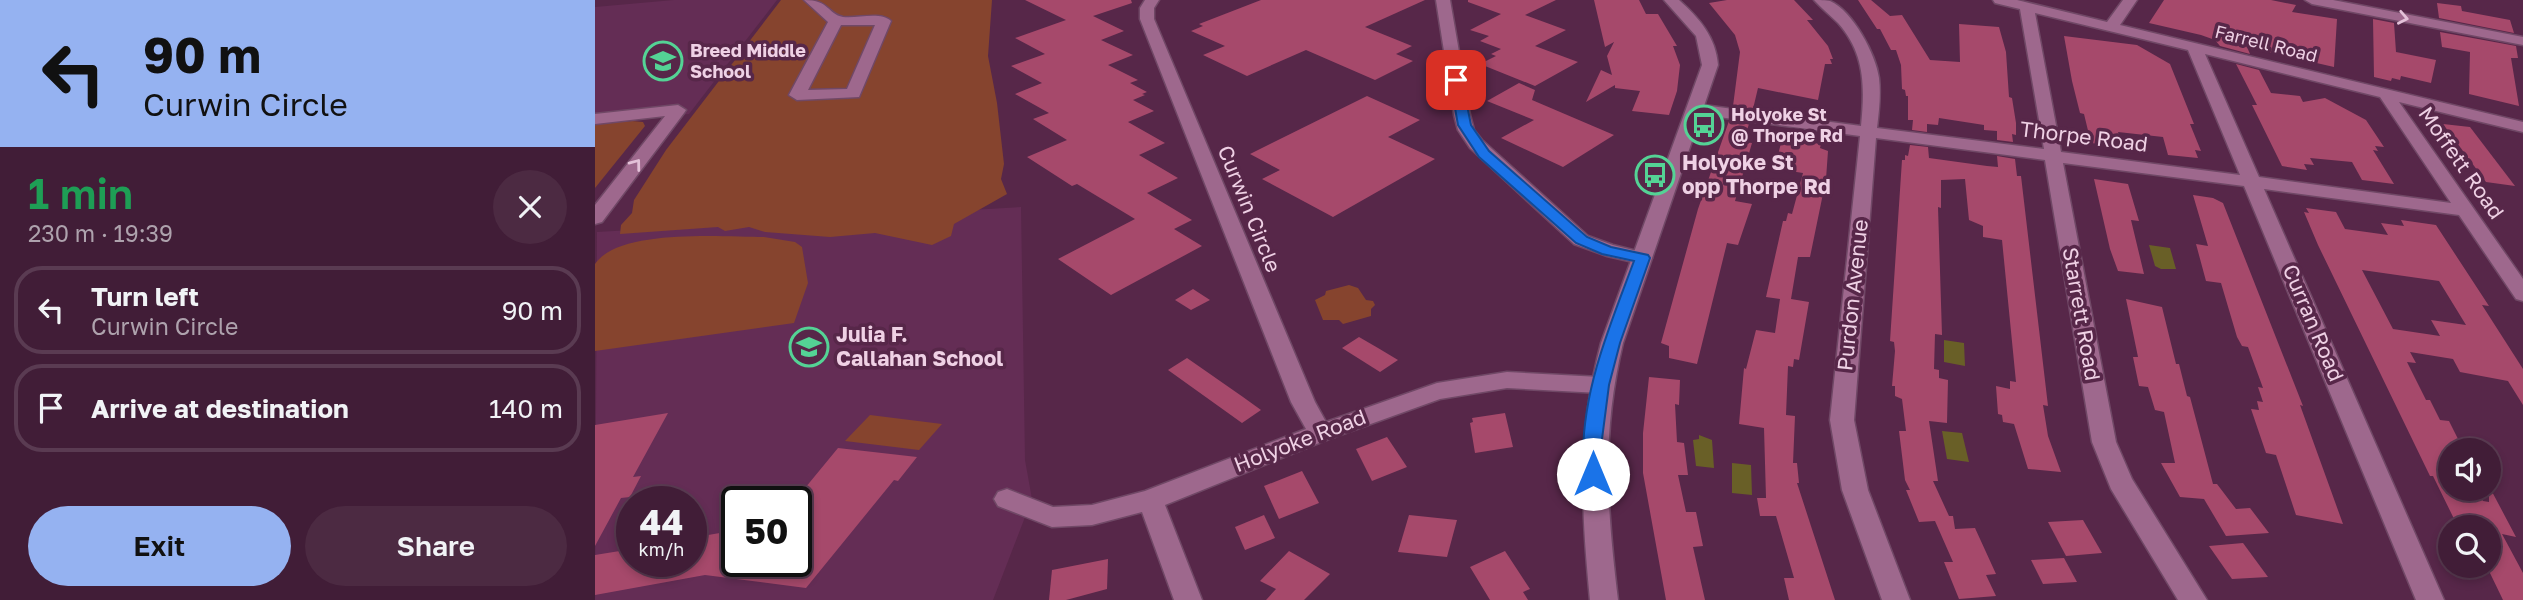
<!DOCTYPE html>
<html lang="en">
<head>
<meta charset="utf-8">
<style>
  :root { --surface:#411d37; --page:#4c2a42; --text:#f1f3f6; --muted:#aea2ad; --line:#5a3b52; --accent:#95b2f1 }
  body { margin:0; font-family:"Golos Text",sans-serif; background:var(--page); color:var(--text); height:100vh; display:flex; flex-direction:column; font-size:26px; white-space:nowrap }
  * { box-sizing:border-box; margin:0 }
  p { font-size:23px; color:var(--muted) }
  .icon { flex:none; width:38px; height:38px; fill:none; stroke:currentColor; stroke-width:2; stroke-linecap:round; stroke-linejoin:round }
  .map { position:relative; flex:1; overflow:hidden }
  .details { display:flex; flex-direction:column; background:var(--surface); width:595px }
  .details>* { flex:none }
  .guide { background:#95b2f1; color:#111; overflow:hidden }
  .buttons { position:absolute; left:1843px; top:438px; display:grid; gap:14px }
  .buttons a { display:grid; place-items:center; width:63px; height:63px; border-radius:50%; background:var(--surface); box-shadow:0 4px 10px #0003,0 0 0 2px var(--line); font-size:35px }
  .speed { position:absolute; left:21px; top:486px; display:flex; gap:14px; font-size:35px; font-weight:700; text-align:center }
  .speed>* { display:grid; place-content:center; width:91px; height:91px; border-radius:50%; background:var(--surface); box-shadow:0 4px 10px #0003,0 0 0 2px var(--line); line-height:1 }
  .speed small { font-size:18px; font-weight:400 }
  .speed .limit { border:4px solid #111; border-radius:10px; background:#fff; color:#111 }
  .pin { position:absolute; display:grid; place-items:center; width:60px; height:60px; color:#fff; margin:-30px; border-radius:14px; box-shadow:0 4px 10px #0006 }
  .me { position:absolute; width:77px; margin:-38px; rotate:0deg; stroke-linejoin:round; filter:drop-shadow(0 0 5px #0008) }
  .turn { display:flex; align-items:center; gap:24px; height:147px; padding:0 28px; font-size:32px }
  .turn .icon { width:91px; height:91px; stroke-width:2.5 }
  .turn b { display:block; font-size:49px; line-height:60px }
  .round { display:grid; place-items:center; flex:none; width:74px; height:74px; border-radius:37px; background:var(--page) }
  .head { display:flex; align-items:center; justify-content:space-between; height:119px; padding:0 28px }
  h1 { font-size:42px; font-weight:600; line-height:52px; color:#1e9e55 }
  .cta { display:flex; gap:14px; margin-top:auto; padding:14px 28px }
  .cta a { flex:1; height:80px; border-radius:42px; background:var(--accent); color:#111; font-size:28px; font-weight:600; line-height:80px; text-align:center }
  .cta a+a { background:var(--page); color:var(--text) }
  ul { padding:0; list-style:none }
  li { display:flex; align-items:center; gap:21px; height:88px; margin:0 14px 10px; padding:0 14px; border:4px solid var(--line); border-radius:28px }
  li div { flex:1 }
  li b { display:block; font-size:26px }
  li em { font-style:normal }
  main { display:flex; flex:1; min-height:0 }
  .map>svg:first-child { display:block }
  .built { fill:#642d55; fill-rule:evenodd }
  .green { fill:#86442e }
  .water { fill:#695f27 }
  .building { fill:#a6496b; fill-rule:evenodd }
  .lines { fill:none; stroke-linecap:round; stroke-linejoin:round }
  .street-casing { stroke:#704866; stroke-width:3 }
  .secondary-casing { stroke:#704866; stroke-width:3 }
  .street { fill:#9e688d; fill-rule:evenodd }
  .secondary { fill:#9e688d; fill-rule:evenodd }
  .oneway { stroke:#e3c1d8 }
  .route { fill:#1a73e8; stroke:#114b97; stroke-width:2 }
  .labels { text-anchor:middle; stroke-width:7; stroke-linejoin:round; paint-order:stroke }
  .far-street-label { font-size:18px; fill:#efd1e5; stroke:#572749 }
  .far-poi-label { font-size:18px; font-weight:bold; fill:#efd1e5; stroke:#572749; text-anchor:start }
  .street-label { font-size:21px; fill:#efd1e5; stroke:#572749 }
  .poi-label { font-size:21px; font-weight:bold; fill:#efd1e5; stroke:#572749; text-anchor:start }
</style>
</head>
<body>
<main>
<section class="details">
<div class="guide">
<div class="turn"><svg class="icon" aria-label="left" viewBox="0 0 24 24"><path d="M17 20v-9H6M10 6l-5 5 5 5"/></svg><div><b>90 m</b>Curwin Circle</div></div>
</div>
<div class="head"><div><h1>1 min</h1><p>230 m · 19:39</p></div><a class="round"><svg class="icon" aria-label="close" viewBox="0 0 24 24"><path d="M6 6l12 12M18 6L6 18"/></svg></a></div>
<ul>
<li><svg class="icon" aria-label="left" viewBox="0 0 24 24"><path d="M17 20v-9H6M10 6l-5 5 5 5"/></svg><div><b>Turn left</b><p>Curwin Circle</p></div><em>90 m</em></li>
<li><svg class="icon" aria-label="arrive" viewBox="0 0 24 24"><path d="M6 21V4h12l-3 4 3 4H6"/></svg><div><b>Arrive at destination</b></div><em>140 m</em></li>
</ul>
<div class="cta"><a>Exit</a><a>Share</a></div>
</section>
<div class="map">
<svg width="1928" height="600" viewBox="0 0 1928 600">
  <rect width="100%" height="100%" fill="#572749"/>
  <!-- built -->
  <g class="built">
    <polygon points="79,0 182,0 94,114 0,124 0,7"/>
    <path d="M426,207l4,253 7,39 -39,101h-398l2,-368zM37,502h59v60h-59zM142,502h59v60h-59z"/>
  </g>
  <!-- green -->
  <g class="green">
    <polygon points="186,0 397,0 393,56 402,103 409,164 406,179 412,194 359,224 356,236 337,245 280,233 235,237 170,232 154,227 130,231 123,227 25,234 26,225 37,213 39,200 71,150"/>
    <polygon points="37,121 48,122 50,126 0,188 0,124"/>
    <path d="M169,237l31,5 7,5 6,36 -14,40 -199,28v-87c24,-36 129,-27 169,-27z"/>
    <polygon points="754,285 763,288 771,300 778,301 780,305 776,309 776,316 748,324 744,320 728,320 720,300 730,295 731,291"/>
    <polygon points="275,415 347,424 324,450 250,441"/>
  </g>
  <!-- water -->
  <g class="water">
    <polygon points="1554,245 1575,248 1581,269 1566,269 1560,266"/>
    <polygon points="1349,340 1369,343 1370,366 1349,362"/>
    <polygon points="1347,431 1367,433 1374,462 1352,459"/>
    <polygon points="1104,435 1117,440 1119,468 1101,466 1098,440 1104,439"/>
    <polygon points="1137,463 1156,465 1157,495 1137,493"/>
  </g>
  <!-- building -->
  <g class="building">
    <polygon points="430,0 536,0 537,3 498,16 529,31 506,40 538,55 513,65 543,80 535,83 552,92 547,94 550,95 538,100 559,111 533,122 570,143 544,155 583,178 552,193 597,220 579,229 607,246 516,295 463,259 540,219 482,184 477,186 432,157 472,140 438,119 454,113 420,94 447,83 416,66 450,54 420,38 471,20"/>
    <polygon points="666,0 830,0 770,27 817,46 801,54 818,61 780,80 711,50 652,76 608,55 630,46 596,31 608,26 604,24"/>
    <polygon points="873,0 961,0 930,15 971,30 940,46 983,62 940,86 885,64 901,56 896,54 906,49 885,41 894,36 875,30 906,14 873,2"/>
    <polygon points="999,0 1044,0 1051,14 1063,14 1082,46 1078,46 1085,65 1082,91 1074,115 1037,111 1045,91 1020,88 1020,85 991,102 1006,70 1017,75 1012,56 1019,42 1010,47"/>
    <polygon points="1132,0 1199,0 1218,20 1212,20 1233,46 1238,59 1235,59 1237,64 1230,64 1223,100 1163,88 1158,109 1138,106 1145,52 1140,35 1114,3"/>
    <polygon points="1263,0 1276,0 1295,16 1307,15 1335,60 1365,62 1364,24 1404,27 1411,52 1414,97 1417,98 1421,123 1421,135 1417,134 1418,142 1402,140 1402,131 1389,130 1389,125 1344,118 1343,125 1332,124 1332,132 1317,130 1318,120 1313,120 1313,96 1311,96 1310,90 1307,89 1306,65 1301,50 1296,50 1285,29 1282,29"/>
    <polygon points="1569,0 1676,0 1701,5 1697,12 1742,19 1739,67 1652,47 1655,54 1625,46 1620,40 1606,35 1554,23"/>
    <polygon points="1842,3 1866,6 1867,11 1915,20 1919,33 1844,18"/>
    <polygon points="1778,19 1799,23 1801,52 1841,60 1836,83 1806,76 1805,80 1797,78 1796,81 1779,77"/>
    <polygon points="1845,32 1921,46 1923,58 1916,58 1924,106 1874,94 1875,52 1847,47"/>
    <polygon points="1469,36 1542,45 1575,64 1599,124 1595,124 1606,151 1600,150 1603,158 1573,155 1568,137 1523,132 1525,137 1519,137 1521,146 1496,143 1489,114 1485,113 1477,81"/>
    <polygon points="1641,64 1664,70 1676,93 1705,96 1708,102 1730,98 1771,120 1789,147 1780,146 1783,151 1778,150 1799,184 1767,180 1757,162 1715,158 1719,165 1709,164 1712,170 1687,166 1657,105 1662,105"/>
    <polygon points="924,83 940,90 937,100 1019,135 968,167 906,138 939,120 892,101"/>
    <polygon points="772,96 825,120 793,137 840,159 738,217 667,179 685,170 655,154"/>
    <polygon points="1134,121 1154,124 1148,142 1157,143 1140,201 1157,204 1143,245 1132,243 1102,364 1074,358 1074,346 1066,343 1103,209"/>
    <polygon points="1848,124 1875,127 1920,186 1891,182"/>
    <polygon points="1187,139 1226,144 1225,148 1233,151 1231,179 1215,257 1203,257 1196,299 1214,302 1204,360 1199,359 1198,367 1193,366 1191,415 1200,416 1198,463 1202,463 1204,483 1202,483 1240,600 1194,600 1189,578 1199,578 1181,516 1165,516 1162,498 1171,498 1169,428 1144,424 1149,368 1151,369 1161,330 1180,333 1185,299 1171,297 1188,221 1191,221 1193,213 1197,214 1208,173 1195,171 1196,165 1181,163"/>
    <polygon points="1315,145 1333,147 1334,158 1392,166 1403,167 1402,156 1420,159 1422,176 1426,176 1453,406 1448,405 1453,436 1466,472 1433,469 1419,424 1408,422 1407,415 1403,414 1401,386 1415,389 1415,381 1421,382 1407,240 1388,237 1388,226 1374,220 1370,179 1346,180 1346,208 1343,207 1347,335 1340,334 1339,369 1344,370 1344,378 1353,380 1352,423 1334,421 1343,481 1338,481 1354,516 1358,516 1360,529 1380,528 1401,574 1391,575 1401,596 1364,599 1349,562 1358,562 1340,521 1324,522 1311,490 1315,490 1310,480 1304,431 1311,431 1307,399 1300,396 1300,386 1297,386 1300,351 1299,342 1295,341 1307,160 1310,160 1310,155 1313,156"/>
    <polygon points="1499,179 1533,184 1544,221 1536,220 1549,274 1523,271 1515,249"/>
    <polygon points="1598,195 1618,198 1628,203 1708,406 1705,405 1748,524 1701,515 1681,455 1671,453 1656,409 1664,410 1662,401 1668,402 1663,387 1668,388 1653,347 1647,346 1642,337 1626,283 1611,281 1601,244 1613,246"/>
    <path d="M1711,208l30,4 9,17 43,6 -7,-12 23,3 -3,-6 35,5 53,81 -7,-1 41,64v36l-15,-24 -48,-9 -7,-13 -43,-7 6,11 -9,-1 19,38h4l10,20 9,1 12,24 -11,-2v45h27l6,13 6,1v-16l27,51 -14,-3 21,39v27h-20l-14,-29v-44h-31l-25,-51h-3l-112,-231 -14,-33 5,1zM1767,270l77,11 27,44 -35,-5 9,16 -47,-7z"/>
    <polygon points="598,289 615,300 596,310 580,300"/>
    <polygon points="1531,299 1567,307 1581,364 1584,364 1592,396 1595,397 1618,484 1622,484 1641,509 1655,508 1674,533 1631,536 1609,499 1585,497 1566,463 1580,463 1569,412 1560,410 1553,387 1544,386 1538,357 1543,357"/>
    <polygon points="764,337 783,348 803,360 785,372 747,348"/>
    <polygon points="592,358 648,397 666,410 647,423 573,370"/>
    <polygon points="1054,377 1085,380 1084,405 1080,404 1082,442 1089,443 1093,475 1083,475 1091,512 1101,512 1108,546 1098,547 1110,600 1071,600 1048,473 1048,433"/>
    <polygon points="73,413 38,477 46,476 35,497 26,498 0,546 0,425"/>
    <polygon points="910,413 918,447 880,453 875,423 878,422 877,418"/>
    <polygon points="792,437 812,467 777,481 761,449"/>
    <polygon points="243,448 322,457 303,481 299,480 211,588 110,575 0,595 0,555 37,549 37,562 96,562 96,538 142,530 142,562 201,562 201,499"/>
    <polygon points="707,471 724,503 684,519 669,486"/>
    <polygon points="669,515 680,538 650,550 640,527"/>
    <polygon points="814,515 862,520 852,557 803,552"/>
    <polygon points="1488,520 1507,553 1471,556 1453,522"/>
    <polygon points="1648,543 1673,577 1637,579 1614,546"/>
    <polygon points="694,551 735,574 709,600 671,600 681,589 665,581"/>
    <polygon points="910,551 935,589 928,592 933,600 895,600 875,567"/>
    <polygon points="1469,558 1482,582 1448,584 1436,560"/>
    <polygon points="513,559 512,589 471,600 454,600 457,570"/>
  </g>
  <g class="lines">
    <defs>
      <g id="street">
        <path d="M209,0c26,0 23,14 39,17 14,2 37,-6 48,4l-32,76 -62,3 -8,-5 39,-73zM246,25h34l-28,64 -39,1z"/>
        <polygon points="550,0 564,0 559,8 559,19 720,402 731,422 842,383 912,372 1005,377 1013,379 1017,385 1013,391 1005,393 912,388 845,399 734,439 570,505 607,600 579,600 547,512 497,525 457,527 403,506 399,499 403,492 412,489 458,507 497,505 550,491 711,429 696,402 545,19 545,8"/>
        <polygon points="841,0 855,0 875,115 879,130 887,140 993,236 1018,245 1054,254 1057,258 1054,262 1047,264 1012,256 979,244 875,148 863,130 859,115"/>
        <path d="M1219,0c5,0 12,0 16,1 23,10 46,54 49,77 2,17 0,33 -2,50l167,21 -24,-140 -25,-6 -2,-3h24l90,22 16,-22h14l-17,25 403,97v10l-124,-30 124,177v22l-7,-2 -57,-84 -195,-26 180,411h-28l-172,-414 -181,-23 53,279 16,37 75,121h-29l-67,-111 -19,-47 -47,-282 -169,-22 -22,282 14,70 42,110h-28l-40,-110 -12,-70 30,-284 -164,-22 -8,-5 8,-5 165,22c4,-39 4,-73 -23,-103 -8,-8 -17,-15 -24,-23zM1440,13l153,37 52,125 -179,-23zM1610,54l175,43 71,106 -192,-26z"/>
        <polygon points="1710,0 1738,0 1928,37 1928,45 1717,4"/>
        <polygon points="83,105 91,110 89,113 7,222 0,224 0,205 70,116 0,124 0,114"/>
      </g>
      <path id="secondary" d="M1069,0h15c20,18 37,37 39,65l-95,278c-22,92 -16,165 -5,257h-28c-9,-93 -13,-166 11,-257l101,-278 -6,-29z"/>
    </defs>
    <!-- street casing -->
    <use href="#street" class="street-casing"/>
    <!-- secondary casing -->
    <use href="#secondary" class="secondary-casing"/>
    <!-- street -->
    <use href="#street" class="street"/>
    <!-- secondary -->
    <use href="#secondary" class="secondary"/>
  </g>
  <!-- one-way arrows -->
  <defs><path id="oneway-chevron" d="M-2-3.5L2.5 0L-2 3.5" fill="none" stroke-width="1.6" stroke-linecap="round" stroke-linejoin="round" transform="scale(1.75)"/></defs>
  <g class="oneway">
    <use href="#oneway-chevron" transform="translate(1808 18) rotate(11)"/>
    <use href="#oneway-chevron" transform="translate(41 164) rotate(-53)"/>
  </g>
  <!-- route -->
  <path class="route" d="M861,77l6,3 9,45 18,26 98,86 24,10 37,8 2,3 -30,85 -11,42 -7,54v35l-2,5 -7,2 -7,-2c-4,-8 -3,-17 -3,-26 1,-68 28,-130 51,-192l-32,-7 -26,-11 -97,-86 -21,-32 -8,-45z"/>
  <!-- icons -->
  <defs>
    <symbol id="school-ring" viewBox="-11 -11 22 22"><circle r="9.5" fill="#572749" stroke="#54d395" stroke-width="1.5"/><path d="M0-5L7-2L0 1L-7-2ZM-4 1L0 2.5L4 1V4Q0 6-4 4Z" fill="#54d395"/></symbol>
    <symbol id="bus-ring" viewBox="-11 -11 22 22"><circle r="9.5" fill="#572749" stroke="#54d395" stroke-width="1.5"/><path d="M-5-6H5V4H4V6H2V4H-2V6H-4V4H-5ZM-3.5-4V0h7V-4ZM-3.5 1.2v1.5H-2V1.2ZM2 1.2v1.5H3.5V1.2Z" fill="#54d395"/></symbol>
  </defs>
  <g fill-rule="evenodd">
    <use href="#school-ring" x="46" y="39" width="44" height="44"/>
    <use href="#bus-ring" x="1087" y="103" width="44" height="44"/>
    <use href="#bus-ring" x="1038" y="153" width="44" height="44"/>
    <use href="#school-ring" x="192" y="325" width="44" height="44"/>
  </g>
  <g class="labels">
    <!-- far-street labels -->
    <g class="far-street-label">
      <text transform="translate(1671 44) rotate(14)" y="6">Farrell Road</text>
    </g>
    <!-- far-poi labels -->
    <g class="far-poi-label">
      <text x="95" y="57">Breed Middle<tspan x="95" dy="21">School</tspan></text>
      <text x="1136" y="121">Holyoke St<tspan x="1136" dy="21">@ Thorpe Rd</tspan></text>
    </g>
    <!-- street labels -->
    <g class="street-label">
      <text transform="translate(1489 137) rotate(7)" y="7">Thorpe Road</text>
      <text transform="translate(1866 163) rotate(55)" y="7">Moffett Road</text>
      <text transform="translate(654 209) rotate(68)" y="7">Curwin Circle</text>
      <text transform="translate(1258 295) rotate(-84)" y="7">Purdon Avenue</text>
      <text transform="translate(1486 314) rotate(80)" y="7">Starrett Road</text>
      <text transform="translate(1718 323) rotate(67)" y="7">Curran Road</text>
      <text transform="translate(705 441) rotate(-21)" y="7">Holyoke Road</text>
    </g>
    <!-- poi labels -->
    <g class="poi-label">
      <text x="1087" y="170">Holyoke St<tspan x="1087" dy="24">opp Thorpe Rd</tspan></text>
      <text x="241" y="342">Julia F.<tspan x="241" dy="24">Callahan School</tspan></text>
    </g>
  </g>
</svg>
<div class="buttons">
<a><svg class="icon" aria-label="sound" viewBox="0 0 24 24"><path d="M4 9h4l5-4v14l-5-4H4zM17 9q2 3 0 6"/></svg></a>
<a><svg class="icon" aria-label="search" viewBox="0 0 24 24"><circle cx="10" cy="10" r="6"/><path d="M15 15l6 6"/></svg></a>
</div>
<div class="speed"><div>44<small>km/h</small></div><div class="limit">50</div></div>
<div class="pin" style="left:861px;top:80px;background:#d93025"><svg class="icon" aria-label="arrive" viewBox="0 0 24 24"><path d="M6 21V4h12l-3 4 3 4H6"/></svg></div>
<svg class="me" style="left:998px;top:474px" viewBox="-20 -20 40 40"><circle r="19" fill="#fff"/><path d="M0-13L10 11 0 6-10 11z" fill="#1a73e8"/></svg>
</div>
</main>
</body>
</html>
